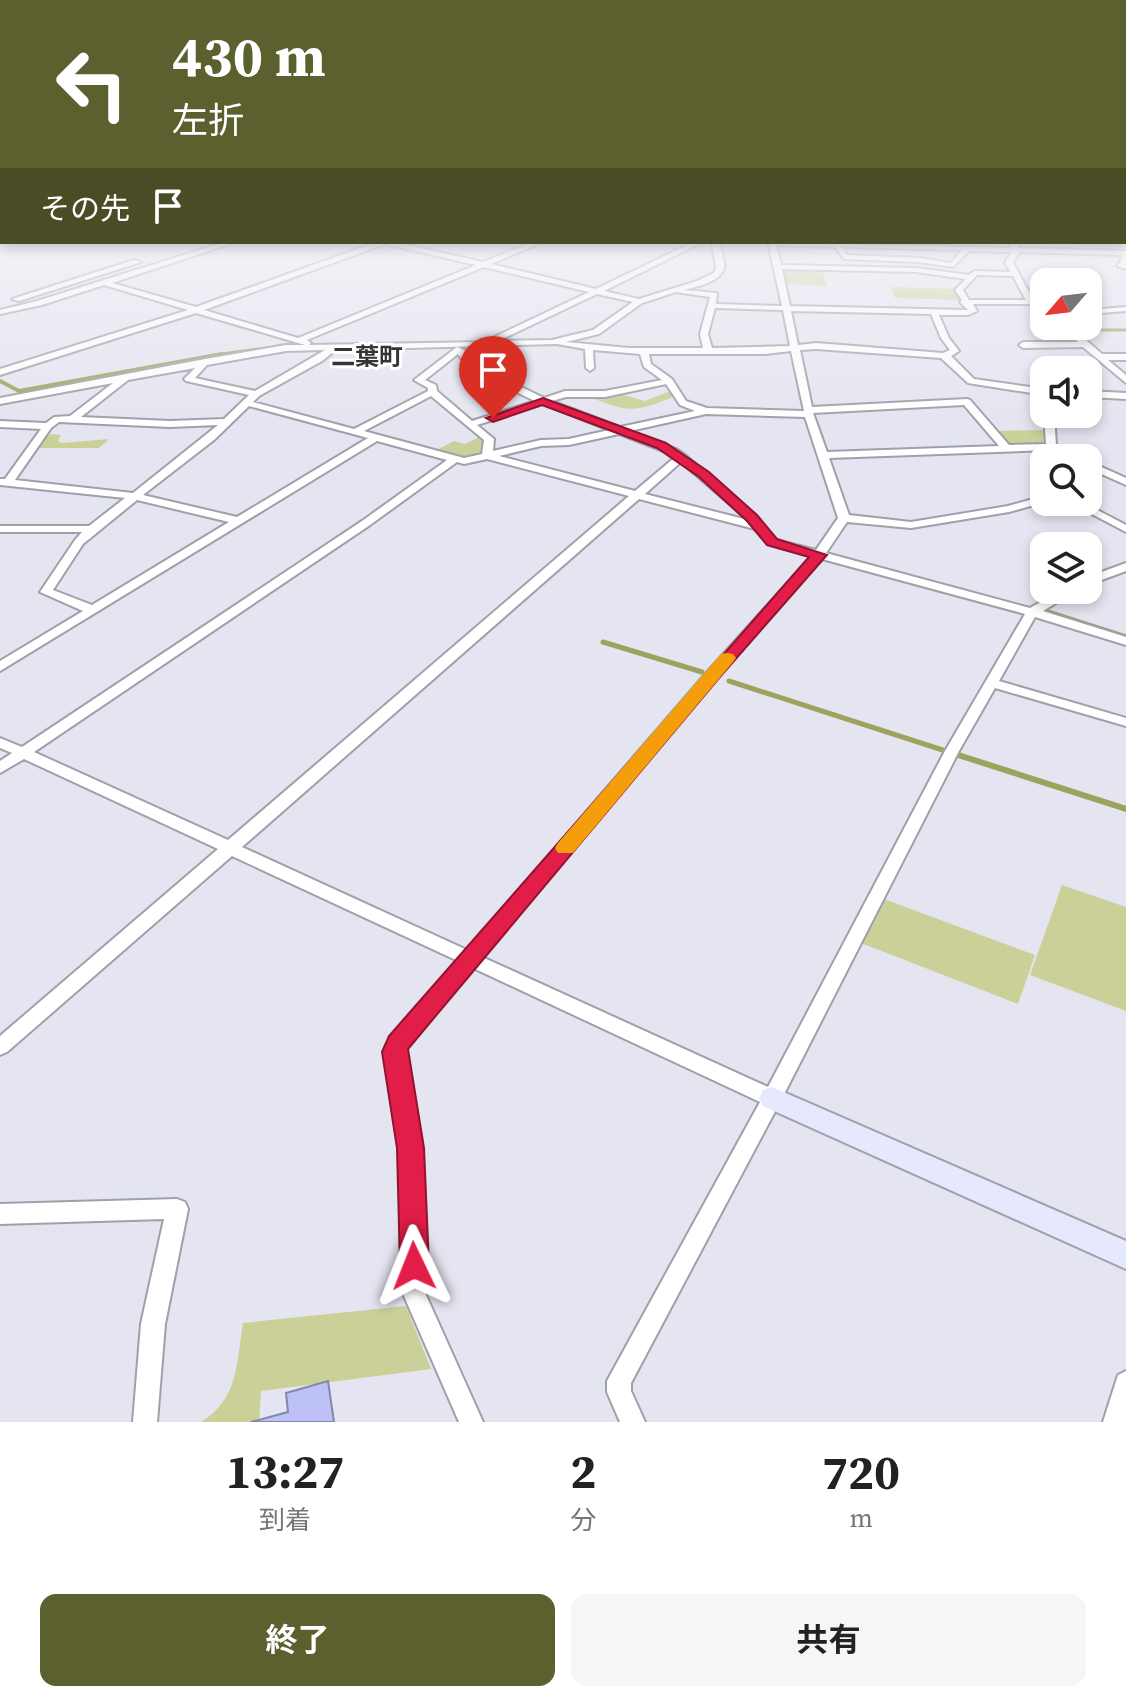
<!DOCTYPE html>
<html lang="ja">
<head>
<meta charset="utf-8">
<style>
  :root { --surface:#fff; --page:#f6f6f6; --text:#222; --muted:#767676; --accent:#5c602e }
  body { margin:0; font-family:"Source Serif 4","Noto Sans JP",serif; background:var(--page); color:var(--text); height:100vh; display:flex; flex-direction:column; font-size:30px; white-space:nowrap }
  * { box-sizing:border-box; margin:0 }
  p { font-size:26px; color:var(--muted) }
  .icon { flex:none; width:44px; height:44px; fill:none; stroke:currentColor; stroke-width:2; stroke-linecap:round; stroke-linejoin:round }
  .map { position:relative; height:1422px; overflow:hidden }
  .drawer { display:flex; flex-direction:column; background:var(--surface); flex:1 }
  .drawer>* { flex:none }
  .guide { position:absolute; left:0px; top:0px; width:1126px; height:244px; box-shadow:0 4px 12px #0003; background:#5c602e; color:#fff; overflow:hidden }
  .needle { width:52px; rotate:242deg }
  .fabs { position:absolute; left:1030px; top:268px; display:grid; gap:16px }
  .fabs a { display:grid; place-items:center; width:72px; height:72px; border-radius:16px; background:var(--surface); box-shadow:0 4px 12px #0003; font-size:40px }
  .pin { position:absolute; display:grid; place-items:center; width:68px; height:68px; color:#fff; margin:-82px -34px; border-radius:50% 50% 50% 0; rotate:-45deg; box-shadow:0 0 8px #0007 }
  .pin .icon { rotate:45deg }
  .me { position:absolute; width:88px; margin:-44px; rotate:358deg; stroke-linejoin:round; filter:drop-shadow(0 0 6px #0008) }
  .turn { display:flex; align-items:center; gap:28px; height:168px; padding:0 40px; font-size:36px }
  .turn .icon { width:104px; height:104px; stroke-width:2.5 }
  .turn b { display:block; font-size:56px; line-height:68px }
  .then { display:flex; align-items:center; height:76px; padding:0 40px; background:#0003; gap:16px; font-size:30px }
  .eta { display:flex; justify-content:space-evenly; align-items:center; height:136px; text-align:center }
  .eta b { font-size:48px; font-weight:700; line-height:56px }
  .primary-button { display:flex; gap:16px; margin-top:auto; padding:16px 40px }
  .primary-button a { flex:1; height:92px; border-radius:16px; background:var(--accent); color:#fff; font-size:32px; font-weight:700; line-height:92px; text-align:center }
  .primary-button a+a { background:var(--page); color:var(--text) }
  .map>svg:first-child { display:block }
  .green { fill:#cad098 }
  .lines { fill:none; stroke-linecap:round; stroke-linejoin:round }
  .stream-far3 { stroke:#9da35d; stroke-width:3 }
  .stream-far2 { stroke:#9da35d; stroke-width:4 }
  .stream-far1 { stroke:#9da35d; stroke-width:5 }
  .stream { stroke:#9da35d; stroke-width:6 }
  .building { fill:#bdc1f7; stroke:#8487ad; stroke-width:2 }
  .minor-casing { stroke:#9ea0aa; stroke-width:4 }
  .secondary-casing { stroke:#9ea0aa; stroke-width:4 }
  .minor { fill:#fff; fill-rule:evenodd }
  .secondary { fill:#e6e8fe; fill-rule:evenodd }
  .route { fill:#e11d48; stroke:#92132f; stroke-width:2 }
  .slow { fill:#f59e0b }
  .labels { text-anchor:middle; stroke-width:6; stroke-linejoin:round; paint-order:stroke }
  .far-quarter-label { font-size:24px; font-weight:bold; fill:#353539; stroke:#fff }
</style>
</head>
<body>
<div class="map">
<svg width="1126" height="1422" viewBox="0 0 1126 1422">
  <rect width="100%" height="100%" fill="#e4e5f0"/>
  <!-- green -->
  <g class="green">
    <polygon points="781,268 822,269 827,286 784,284"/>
    <polygon points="891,287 956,289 960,300 895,298"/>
    <polygon points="276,345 300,346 2,400 18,392"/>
    <path d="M673,390l2,6c-43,18 -46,16 -88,0l30,-3 28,8z"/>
    <polygon points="1047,430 1045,445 1013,446 996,431"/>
    <polygon points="50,434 61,435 58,441 62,443 109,439 99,448 37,448"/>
    <polygon points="483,435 482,454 463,458 435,451 454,441 465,444"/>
    <polygon points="1062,885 1126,907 1126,1011 1030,975"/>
    <polygon points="884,899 1035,955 1018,1004 861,943"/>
    <path d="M406,1306l25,63 -170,22 -2,31h-58c38,-23 35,-58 42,-99z"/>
  </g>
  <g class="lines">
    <!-- stream-far3 -->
    <g class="stream-far3">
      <polyline points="1074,330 1126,330"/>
      <polyline points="208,356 295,344"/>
    </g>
    <!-- stream-far2 -->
    <polyline class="stream-far2" points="0,381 19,391 222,354"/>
    <!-- stream-far1 -->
    <g class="stream-far1">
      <polyline points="1048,612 1126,637"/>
      <polyline points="603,642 702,672"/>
      <polyline points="729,681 955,754"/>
    </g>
    <!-- stream -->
    <polyline class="stream" points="949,752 1126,809"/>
  </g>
  <!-- building -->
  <polygon class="building" points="328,1381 334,1422 251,1422 288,1412 286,1393"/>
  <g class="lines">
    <defs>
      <g id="minor">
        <path d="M225,242h11l-124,41 84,24 181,-65h17l89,20 50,-20h10l-52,22 105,25 97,-47h10l-99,49 35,8 58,-18 17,-8 2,-5 -4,-26h8c1,7 5,19 4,26 -3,14 -29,19 -40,22l33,3 -1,11 66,2 -14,-64 243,6 -1,-6h8v6l108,3v18l-9,-3 4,-5v-6l-102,-3 -6,11c10,15 14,33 31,44v6l-14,-9h-57l4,7 -9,4h-29l10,23 10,13 -8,5 23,23 70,10v6l-76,-12 -27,-25 -125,-9 -16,1 12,57 155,-8 3,1 39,45 37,-1 -2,-30h10l2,31 24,13h-13l-18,-8 -220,8 20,57 62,7 97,-16 36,-10 1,6 -36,10 -98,16 -64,-6 -21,31 204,55 32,-18h15l-34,21 83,26v8l-91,-28 -36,64 127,37v8l-131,-38 -36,63 -180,353 -148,279v8l14,31h-25l-13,-30v-11l153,-279 -287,-134 -69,84 17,96 5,147 57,127h-24l-55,-126 -3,-148 -17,-96 7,-14 67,-77 -226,-105 -225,196 -7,3v-19l218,-187 -194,-90 -24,14v-12l12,-8 -12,-5v-10l22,9 340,-226 85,-61 -70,-19 -377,230v-10l83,-50 -43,-19 35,-52 7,-8h-82v-6h89l36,-28 -125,-13v-6h5l36,-50 -41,-2v-6l46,2 8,-6 16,-1 43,-33 -113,21v-6l205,-39 81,-14h19l-109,-32 -196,62v-6l188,-59 -84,-25 -62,20 -42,9v-4l37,-9zM385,244l91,21 -178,73 -94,-28zM776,245l59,2 9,12 75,3 34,5 16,-16 42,1 -6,11 6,9 -36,-1 -6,4 -53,-7 -135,-3zM843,247l119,3 -11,13 -32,-5 -72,-3zM484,267l105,25 -105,50 -175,3 2,-2 -4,-3zM782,269l134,3 50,7 -11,11 7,10 -2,2 8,8 -178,-4zM977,275l36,1 13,24h-57l-6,-10zM676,292l34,5 -10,37 3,14h-74l-63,-6 33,-8 43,-31zM597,294l36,8 -40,28 -41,10 -54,1zM715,308l68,2 7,36 -78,2 -4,-14zM791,311l140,3 10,24 9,12 -7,3 -127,-10 -18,2zM557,344l28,5 1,19 4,3 4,-3 -1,-18 47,4 4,13 18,13 -57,11h-40l-21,7 -69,-33 -9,-14 -9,-4 -43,33 14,8v3l-74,38 -101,-27 6,-6 63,-35 14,-11zM325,350l-70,41 -60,-13 12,-13 79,-14zM791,351l13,60 -97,-3 -21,-7 -14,-22 -21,-15 -2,-10h116zM458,354l11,15 66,32 -63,20 -35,-30 -1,-6 -11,-5zM195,368l-11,11 2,2 63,14 -25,24 -54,2 -89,-4 47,-37zM666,384l14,21 15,6 -75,16 -68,-26 14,-4h39zM431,396l53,44 -2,14 -18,4 -100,-27zM543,404l66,26 -40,9 -28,1 -48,11 1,-12 -17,-14zM964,405l35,41 -172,6 -14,-39zM249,406l119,32 -131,79 -94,-22 71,-55zM706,414l99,3 33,101 -22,32 -40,-10 -20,-24 -71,-61 -9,-6 -46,-18zM59,422l111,5 48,-2 -85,68 -118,-13 36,-52zM619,434l49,19 6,5 -39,33 -136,-35 42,-10 28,-1zM487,459l142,37 -401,344 -194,-88 336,-227 87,-63 7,2zM681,462l67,58 -103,-26zM639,499l116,30 13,15 44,12 -105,116 -240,278 -225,-103zM137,500l92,22 -137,83 -39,-15 30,-46zM822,559l203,55 -80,137 -177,336 -286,-130 235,-279z"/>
        <polygon points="134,260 141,262 19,301 12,299"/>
        <polygon points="1126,307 1126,311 1088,314 1088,310"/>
        <polygon points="1061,326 1070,326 1102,354 1126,354 1126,360 1108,360 1126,375 1126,383 1083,347 1023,348 1019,345 1023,342 1078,342"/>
        <polygon points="1088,391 1126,393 1126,399 1088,397"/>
        <polygon points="1088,461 1126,478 1126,485 1088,468"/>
        <polygon points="1069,502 1082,502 1126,525 1126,532"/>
        <polygon points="1126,563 1126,571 1088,585 1088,577"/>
        <polygon points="177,1199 185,1202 188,1209 165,1324 157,1422 133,1422 141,1324 164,1219 0,1224 0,1204"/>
        <polygon points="1126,1371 1126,1422 1103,1422 1118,1375"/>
      </g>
      <polygon id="secondary" points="772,1087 1126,1241 1126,1269 763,1106 759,1098 763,1090"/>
    </defs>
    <!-- minor casing -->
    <use href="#minor" class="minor-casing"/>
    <!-- secondary casing -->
    <use href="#secondary" class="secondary-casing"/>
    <!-- minor -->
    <use href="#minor" class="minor"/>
    <!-- secondary -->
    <use href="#secondary" class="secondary"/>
  </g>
  <!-- sky -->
  <linearGradient id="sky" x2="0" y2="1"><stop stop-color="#8aadb0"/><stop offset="0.53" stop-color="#f3f3f8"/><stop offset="1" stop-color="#f3f3f8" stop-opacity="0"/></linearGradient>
  <rect width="1126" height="421" fill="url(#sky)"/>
  <!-- route -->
  <polygon class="route" points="543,398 666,443 709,472 757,515 777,539 827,555 719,678 408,1049 424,1148 429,1266 424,1276 414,1280 404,1276 400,1266 397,1148 382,1052 389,1036 809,557 767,545 747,521 699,477 657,448 542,405 493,422 486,418"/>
  <!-- slow -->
  <polygon class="slow" points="727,653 733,654 736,658 733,662 573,853 558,853 555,848 558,843 721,654"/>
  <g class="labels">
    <!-- far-quarter labels -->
    <g class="far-quarter-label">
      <text x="367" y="365">二葉町</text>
    </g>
  </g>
</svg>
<div class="fabs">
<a><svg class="needle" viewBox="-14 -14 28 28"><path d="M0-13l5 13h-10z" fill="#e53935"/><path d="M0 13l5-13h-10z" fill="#767676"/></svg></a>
<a><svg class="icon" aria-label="sound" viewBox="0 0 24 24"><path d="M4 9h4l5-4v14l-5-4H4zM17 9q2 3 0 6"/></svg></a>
<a><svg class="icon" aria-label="search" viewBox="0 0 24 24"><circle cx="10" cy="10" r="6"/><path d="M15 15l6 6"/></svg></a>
<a><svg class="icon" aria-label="layers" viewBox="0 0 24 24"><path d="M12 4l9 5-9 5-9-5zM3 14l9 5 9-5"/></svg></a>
</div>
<div class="pin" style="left:493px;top:418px;background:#d93025"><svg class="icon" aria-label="arrive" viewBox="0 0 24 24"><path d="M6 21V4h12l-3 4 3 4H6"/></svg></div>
<svg class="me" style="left:414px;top:1266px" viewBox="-20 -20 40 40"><path d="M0-17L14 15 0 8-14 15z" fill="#e11d48" stroke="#fff" stroke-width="4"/></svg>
<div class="guide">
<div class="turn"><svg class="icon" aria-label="left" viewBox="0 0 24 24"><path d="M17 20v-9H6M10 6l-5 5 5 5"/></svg><div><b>430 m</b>左折</div></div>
<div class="then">その先<svg class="icon" aria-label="arrive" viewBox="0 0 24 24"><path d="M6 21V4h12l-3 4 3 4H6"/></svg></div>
</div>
</div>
<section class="drawer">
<div class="eta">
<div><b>13:27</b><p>到着</p></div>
<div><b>2</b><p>分</p></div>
<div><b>720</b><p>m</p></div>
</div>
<div class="primary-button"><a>終了</a><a>共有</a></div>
</section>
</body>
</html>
